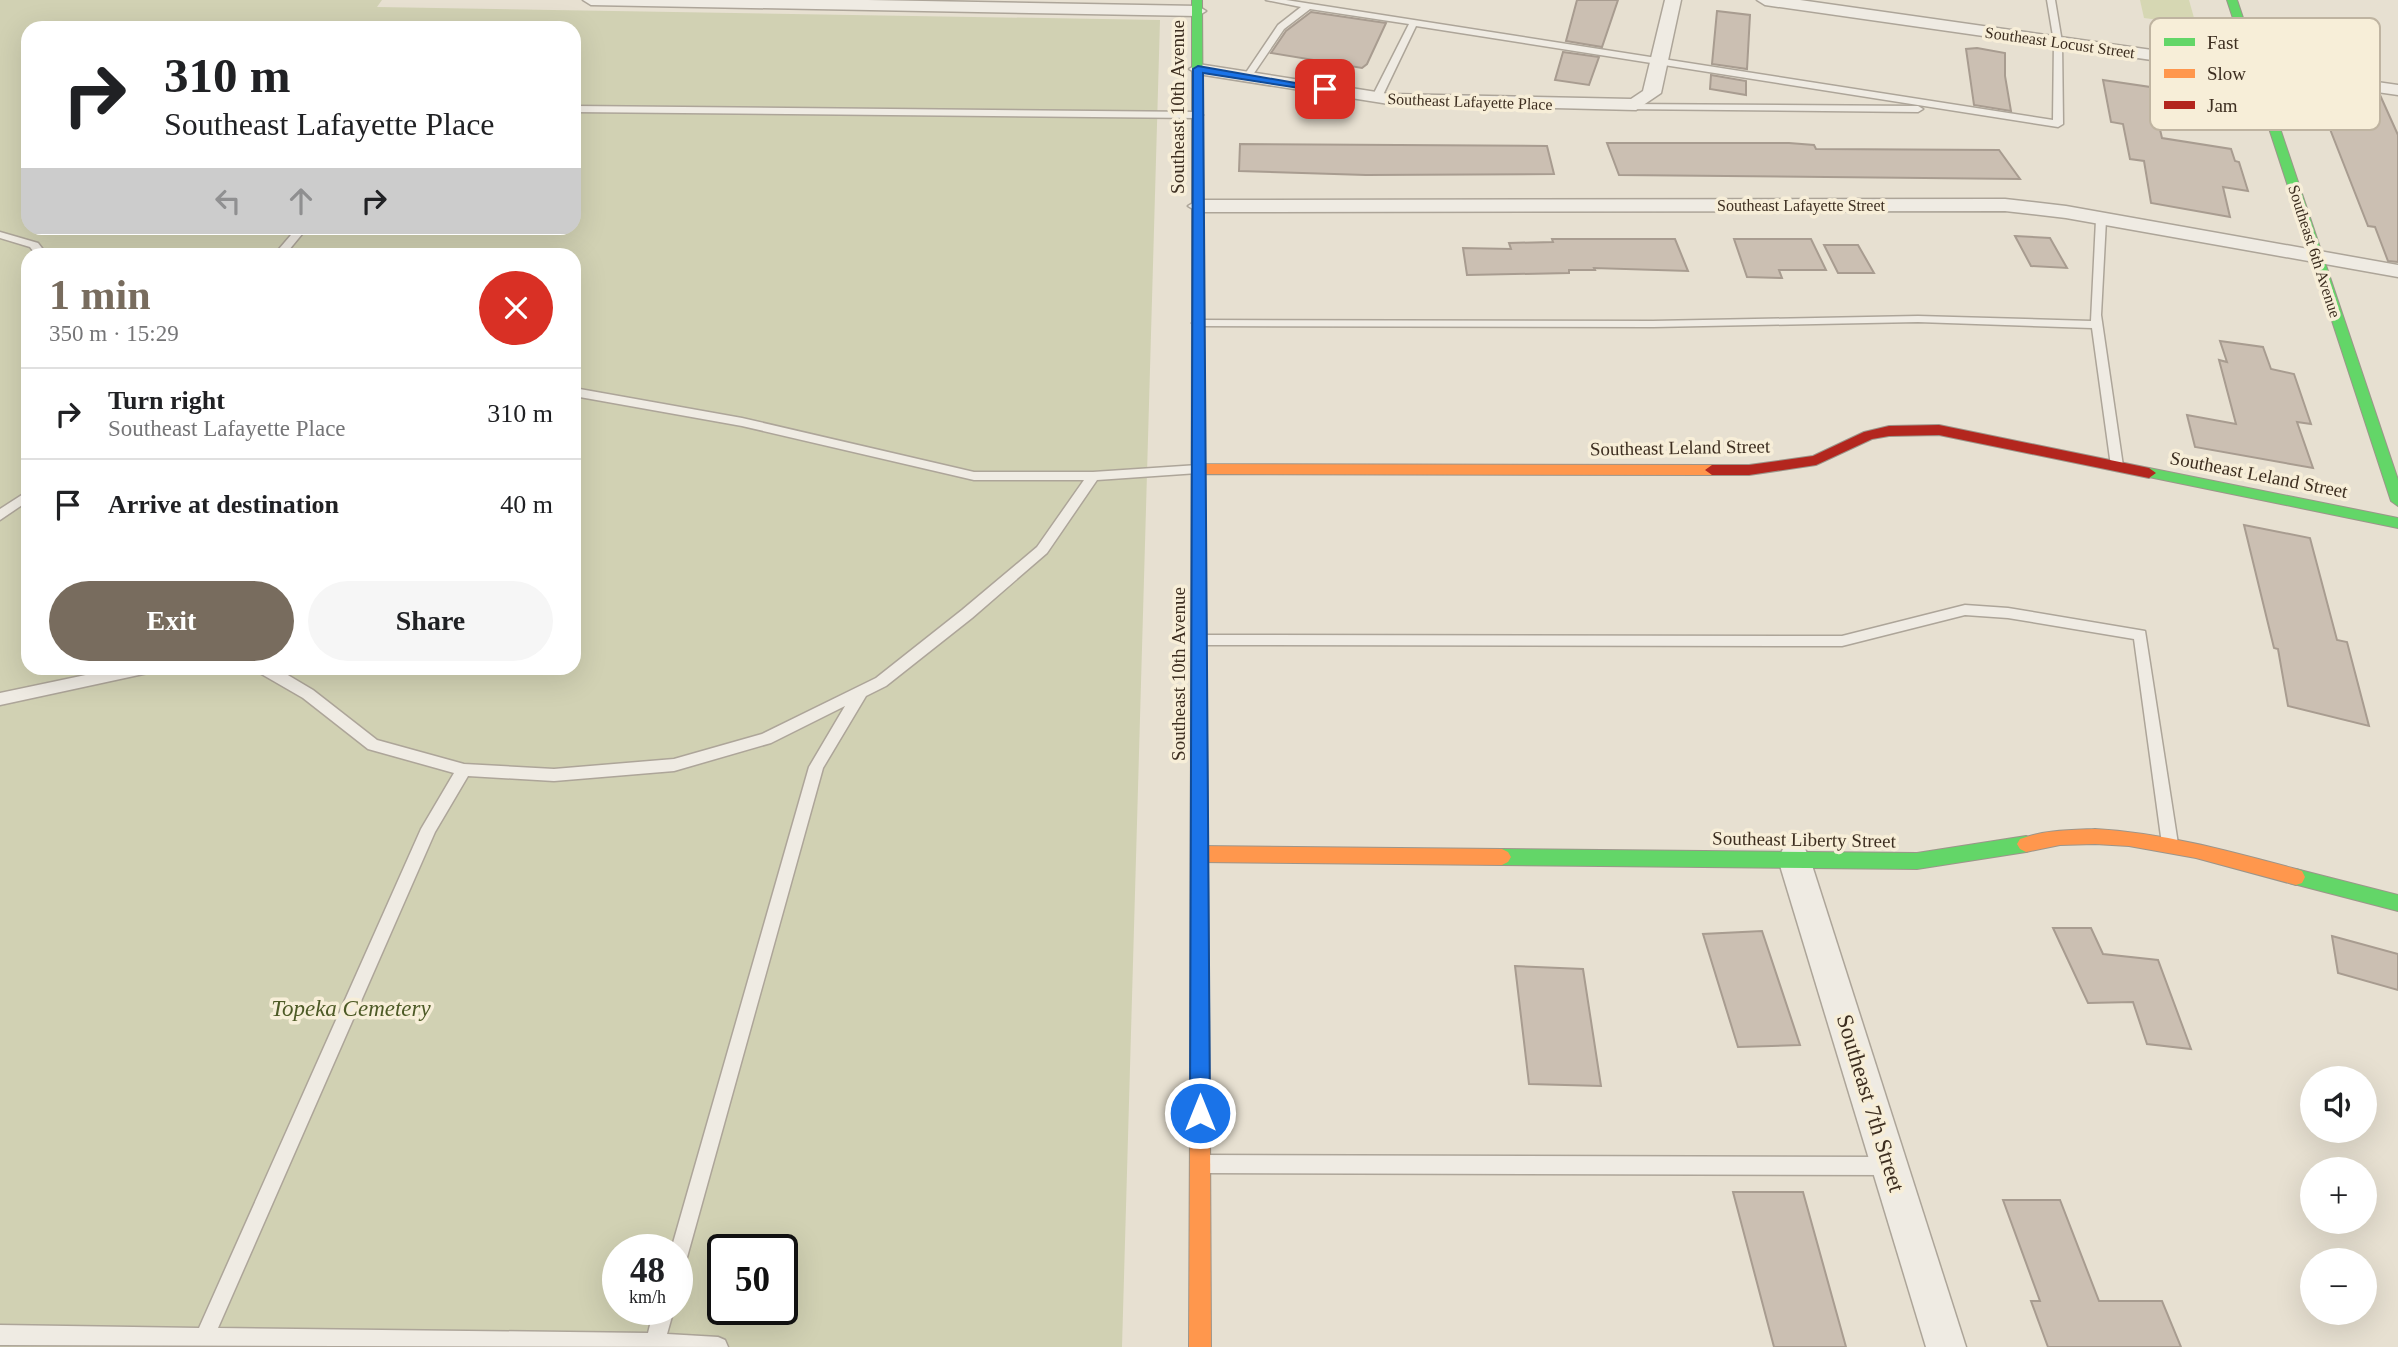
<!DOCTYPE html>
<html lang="en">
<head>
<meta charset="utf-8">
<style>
  :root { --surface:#fff; --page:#f6f6f6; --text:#202124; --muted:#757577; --line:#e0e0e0; --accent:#786c5e }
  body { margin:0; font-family:Georgia,serif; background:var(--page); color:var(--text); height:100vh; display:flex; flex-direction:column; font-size:26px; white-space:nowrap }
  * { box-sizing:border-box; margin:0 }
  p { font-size:23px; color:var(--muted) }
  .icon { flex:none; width:38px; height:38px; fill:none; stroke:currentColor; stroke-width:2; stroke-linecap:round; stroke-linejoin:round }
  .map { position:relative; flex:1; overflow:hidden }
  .sheet { position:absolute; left:21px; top:248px; width:560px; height:427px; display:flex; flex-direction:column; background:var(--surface); border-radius:21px; box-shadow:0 7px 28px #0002 }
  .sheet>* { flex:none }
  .top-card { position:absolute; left:21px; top:21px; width:560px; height:214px; border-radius:21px; box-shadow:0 7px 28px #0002; background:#fff; color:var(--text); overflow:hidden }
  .fabs { position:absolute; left:2300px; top:1066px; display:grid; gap:14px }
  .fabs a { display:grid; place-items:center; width:77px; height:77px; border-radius:50%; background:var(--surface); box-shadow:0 7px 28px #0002; font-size:35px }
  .speed { position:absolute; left:602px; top:1234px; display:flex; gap:14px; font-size:35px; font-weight:700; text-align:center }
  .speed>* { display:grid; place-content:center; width:91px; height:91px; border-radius:50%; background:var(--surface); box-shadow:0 7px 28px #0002; line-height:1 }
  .speed small { font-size:18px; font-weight:400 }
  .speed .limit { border:4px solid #111; border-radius:10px; background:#fff; color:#111 }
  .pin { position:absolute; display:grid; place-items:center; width:60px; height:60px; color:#fff; margin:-30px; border-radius:14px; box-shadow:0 4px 10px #0006 }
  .me { position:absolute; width:77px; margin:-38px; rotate:0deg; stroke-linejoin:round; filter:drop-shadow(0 0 5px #0008) }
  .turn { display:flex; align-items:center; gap:24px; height:147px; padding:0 28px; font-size:32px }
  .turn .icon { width:91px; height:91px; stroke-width:2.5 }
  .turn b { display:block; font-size:49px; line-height:60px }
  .lanes { display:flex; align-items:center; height:66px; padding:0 28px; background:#0003; justify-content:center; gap:35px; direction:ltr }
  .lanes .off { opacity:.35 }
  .round { display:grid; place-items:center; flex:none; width:74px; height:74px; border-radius:37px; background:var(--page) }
  .summary { display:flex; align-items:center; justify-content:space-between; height:119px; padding:0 28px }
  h1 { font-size:42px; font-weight:600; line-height:52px; color:var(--accent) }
  .cta { display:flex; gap:14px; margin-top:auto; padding:14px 28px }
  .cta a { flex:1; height:80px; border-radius:42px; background:var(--accent); color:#fff; font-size:28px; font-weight:600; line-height:80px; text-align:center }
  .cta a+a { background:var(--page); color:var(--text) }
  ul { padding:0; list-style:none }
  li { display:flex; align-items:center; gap:21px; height:91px; padding:0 28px; border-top:2px solid var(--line) }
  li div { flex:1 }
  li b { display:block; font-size:26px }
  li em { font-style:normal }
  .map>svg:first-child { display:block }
  .green { fill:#d6d7b3 }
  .cemetery { fill:#d1d1b3; fill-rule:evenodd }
  .building { fill:#cbbfb2; stroke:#a89c90; stroke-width:2 }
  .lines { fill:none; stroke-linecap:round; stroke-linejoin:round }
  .lane-casing { stroke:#ada599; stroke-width:3 }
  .street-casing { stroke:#ada599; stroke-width:3 }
  .fast-casing { stroke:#9c958a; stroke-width:2 }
  .slow-casing { stroke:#9c958a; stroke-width:2 }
  .jam-casing { stroke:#9c958a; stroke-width:2 }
  .lane { fill:#efebe3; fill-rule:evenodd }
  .street { fill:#efebe3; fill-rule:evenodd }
  .fast { fill:#63d668; fill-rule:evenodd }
  .slow { fill:#ff974d; fill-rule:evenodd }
  .jam { fill:#b3261e; fill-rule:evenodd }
  .route { fill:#1a73e8; stroke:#114b97; stroke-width:2 }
  .labels { text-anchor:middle; stroke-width:7; stroke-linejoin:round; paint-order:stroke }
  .far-street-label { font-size:16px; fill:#3d2e20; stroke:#f7eed8 }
  .street-label { font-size:19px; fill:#3d2e20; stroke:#f7eed8 }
  .near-park-label { font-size:23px; font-style:italic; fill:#4d5a26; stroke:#f7eed8 }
  .near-street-label { font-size:23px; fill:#3d2e20; stroke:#f7eed8 }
  .key { fill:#f7eed8; stroke:#bfb4a1; stroke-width:2 }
  .key-label { font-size:19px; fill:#3d2e20 }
</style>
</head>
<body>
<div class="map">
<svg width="2398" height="1347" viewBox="0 0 2398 1347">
  <rect width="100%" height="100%" fill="#e7e0d1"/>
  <!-- green -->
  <polygon class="green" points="2140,0 2189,0 2196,25 2144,18"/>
  <!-- cemetery -->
  <path class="cemetery" d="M0,0h382l-5,7 783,13 -38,1327h-1122zM28,28h546v200h-546zM28,256h546v412h-546zM618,1250h59v59h-59zM723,1250h59v59h-59z"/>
  <!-- building -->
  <g class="building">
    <polygon points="1577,0 1618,0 1602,47 1566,41"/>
    <polygon points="1717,11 1750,15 1747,69 1712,64"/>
    <polygon points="1311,12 1386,23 1367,64 1362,68 1271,53 1286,31"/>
    <polygon points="1977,48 2005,53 2005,76 2011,111 1974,105 1966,49"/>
    <polygon points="1563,52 1599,57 1589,85 1555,80"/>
    <polygon points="1711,75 1746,81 1746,95 1710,89"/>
    <polygon points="2103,80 2150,87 2162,138 2231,149 2235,161 2239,162 2248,191 2223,187 2230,217 2151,203 2144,161 2130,159 2123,124 2111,122"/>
    <polygon points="2340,89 2380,95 2398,135 2398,262 2388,261 2375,227 2368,226 2328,124 2322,102 2347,105"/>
    <polygon points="1607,143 1789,143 1814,145 1816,149 1999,150 2020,179 1619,175"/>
    <polygon points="1240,144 1547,146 1554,174 1366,175 1239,171"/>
    <polygon points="2015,236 2050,238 2067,268 2031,266"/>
    <polygon points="1552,239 1675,239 1688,271 1594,268 1595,270 1569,270 1569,273 1467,275 1463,248 1511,249 1509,243 1553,242"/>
    <polygon points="1734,239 1811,239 1826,270 1779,270 1782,278 1747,277"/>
    <polygon points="1824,245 1858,245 1874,273 1838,273"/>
    <polygon points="2220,341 2263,347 2271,369 2294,374 2311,424 2297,422 2313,468 2195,447 2187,415 2236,424 2219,360 2227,362"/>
    <polygon points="2244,525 2310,538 2337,640 2347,642 2369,726 2288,706 2278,649 2274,648"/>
    <polygon points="2053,928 2091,928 2103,954 2158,960 2191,1049 2147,1044 2133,1002 2088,1003"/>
    <polygon points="1762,931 1800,1045 1738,1047 1703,934"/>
    <polygon points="2332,936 2398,954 2398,990 2338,973"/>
    <polygon points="1515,966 1583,969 1601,1086 1529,1084"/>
    <polygon points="1733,1192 1803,1192 1846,1347 1774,1347"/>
    <polygon points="2003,1200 2060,1200 2099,1301 2162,1301 2181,1347 2048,1347 2031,1301 2040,1301"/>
  </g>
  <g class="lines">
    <defs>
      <g id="lane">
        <polygon points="1266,0 1286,0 2053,120 2054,42 2047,0 2055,0 2062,42 2063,124 2058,127 1416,26 1382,97 1377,100 1372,97 1409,24 1310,9 1284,29 1250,79 1244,79 1243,77 1278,25 1301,7"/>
        <polygon points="1623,104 1918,106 1923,109 1918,112 1620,109 1618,107"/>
        <polygon points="574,106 1198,112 1203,115 1198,118 574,112"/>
        <polygon points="2101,217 2106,220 2101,315 2123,466 2117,470 2111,466 2092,328 1918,322 1653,327 1198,326 1192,323 1198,320 1653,321 1918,316 2091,321 2096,220"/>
        <polygon points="297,228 307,228 284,256 273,256"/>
        <polygon points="0,232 38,243 48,256 37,256 30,247 0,238"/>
        <polygon points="574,388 742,418 974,472 1093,472 1198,465 1204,469 1198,473 1097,480 1047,553 972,618 886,686 866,696 823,768 684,1268 677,1270 677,1250 671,1250 809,767 845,706 771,743 674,771 554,781 468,776 435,832 218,1328 648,1333 654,1309 674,1309 667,1334 718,1337 725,1340 728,1347 0,1345 0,1325 199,1328 421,829 454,773 368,749 303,698 258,672 256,668 276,668 313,690 377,740 464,764 554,769 674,759 762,734 876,678 962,610 1037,547 1084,480 974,480 742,426 574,396"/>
        <polygon points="28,491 28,501 0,520 0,509"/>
        <polygon points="1965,605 2008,608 2145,631 2178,844 2175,849 2170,851 2165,849 2162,844 2134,639 2008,618 1965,615 1842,646 1201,645 1194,640 1201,635 1842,636"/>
        <polygon points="119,668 155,668 148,673 0,705 0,693"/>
        <polygon points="1205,1155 1889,1157 1895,1160 1898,1166 1895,1172 1889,1175 1205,1173 1199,1170 1196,1164 1199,1158"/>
      </g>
      <g id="street">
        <polygon points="583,0 868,0 1198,6 1206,11 1198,16 591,5"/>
        <polygon points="1665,0 1681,0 1661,93 1636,110 1389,104 1198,74 1189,69 1198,64 1389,94 1631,99 1643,91"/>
        <polygon points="1757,0 1800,0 2398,85 2398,95 1765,5"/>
        <polygon points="2005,199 2066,206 2398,265 2398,277 2066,218 2005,211 1198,212 1188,206 1198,200"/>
        <polygon points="1794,845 1805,849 1810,859 1966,1347 1926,1347 1778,859 1783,849"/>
      </g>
      <g id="fast">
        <polygon points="1192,0 1202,0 1204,335 1198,339 1192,335"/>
        <polygon points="2227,0 2237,0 2398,480 2398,506 2391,501"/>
        <polygon points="2149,468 2398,518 2398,528 2144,476 2142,473 2144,470"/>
        <polygon points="1199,725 1205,727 1207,732 1210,1129 1207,1136 1200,1139 1193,1136 1190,1129 1191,732 1193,727"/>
        <polygon points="2026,836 2032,839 2035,844 2032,849 2026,852 1917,869 1502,865 1496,862 1493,857 1496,852 1502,849 1917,853"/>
        <polygon points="2296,869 2398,895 2398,911 2290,883 2287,877 2290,871"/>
      </g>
      <g id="slow">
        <polygon points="1198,331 1204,335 1205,464 1712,465 1719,470 1712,475 1205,474 1207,732 1205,737 1193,737 1191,732 1192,335"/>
        <path d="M2095,829c69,4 134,22 201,40l6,2 3,6 -3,6 -6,2 -100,-27 -67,-12 -34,-2 -35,1 -34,7 -6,-3 -3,-5 3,-5c23,-9 50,-9 75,-10z"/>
        <polygon points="1200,846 1502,849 1508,852 1511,857 1508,862 1502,865 1200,862 1194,859 1191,854 1194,849"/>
        <polygon points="1200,1119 1207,1122 1210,1129 1211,1347 1189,1347 1190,1129 1193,1122"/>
      </g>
      <polygon id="jam" points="1939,425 2149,468 2156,473 2149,478 1939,435 1889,436 1872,439 1816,465 1749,475 1712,475 1705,470 1712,465 1749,465 1813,456 1864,432 1889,426"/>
    </defs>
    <!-- lane casing -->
    <use href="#lane" class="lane-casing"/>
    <!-- street casing -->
    <use href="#street" class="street-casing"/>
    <!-- fast casing -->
    <use href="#fast" class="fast-casing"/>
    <!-- slow casing -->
    <use href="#slow" class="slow-casing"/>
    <!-- jam casing -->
    <use href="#jam" class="jam-casing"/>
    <!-- lane -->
    <use href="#lane" class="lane"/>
    <!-- street -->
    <use href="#street" class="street"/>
    <!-- fast -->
    <use href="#fast" class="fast"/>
    <!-- slow -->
    <use href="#slow" class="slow"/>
    <!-- jam -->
    <use href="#jam" class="jam"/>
  </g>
  <!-- route -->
  <polygon class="route" points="1198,66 1330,89 1325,92 1203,73 1210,1113 1207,1120 1200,1123 1193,1120 1190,1113 1193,69"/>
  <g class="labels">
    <!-- far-street labels -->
    <g class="far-street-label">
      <text transform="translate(2060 42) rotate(8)" y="6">Southeast Locust Street</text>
      <text transform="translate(1470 101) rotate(2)" y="6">Southeast Lafayette Place</text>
      <text x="1801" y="211">Southeast Lafayette Street</text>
      <text transform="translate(2315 251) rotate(72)" y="6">Southeast 6th Avenue</text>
    </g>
    <!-- street labels -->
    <g class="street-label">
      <text transform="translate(1177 107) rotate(-90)" y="7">Southeast 10th Avenue</text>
      <text transform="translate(1680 447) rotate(-1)" y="7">Southeast Leland Street</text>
      <text transform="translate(2259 474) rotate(11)" y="7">Southeast Leland Street</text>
      <text transform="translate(1178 674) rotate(-90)" y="7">Southeast 10th Avenue</text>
      <text transform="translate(1804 839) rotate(1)" y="7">Southeast Liberty Street</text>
    </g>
    <!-- near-park labels -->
    <g class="near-park-label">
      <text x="351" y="1016">Topeka Cemetery</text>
    </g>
    <!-- near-street labels -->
    <g class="near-street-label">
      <text transform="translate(1871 1103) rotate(73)" y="8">Southeast 7th Street</text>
    </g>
  </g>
  <!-- legend -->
  <rect x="2150" y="18" width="230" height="112" rx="10" class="key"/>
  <rect x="2164" y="38" width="31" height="8" fill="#63d668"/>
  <rect x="2164" y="69" width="31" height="9" fill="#ff974d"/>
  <rect x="2164" y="101" width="31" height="8" fill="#b3261e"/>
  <g class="key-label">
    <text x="2207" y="49">Fast</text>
    <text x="2207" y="80">Slow</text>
    <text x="2207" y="112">Jam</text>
  </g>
</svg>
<div class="fabs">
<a><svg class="icon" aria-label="sound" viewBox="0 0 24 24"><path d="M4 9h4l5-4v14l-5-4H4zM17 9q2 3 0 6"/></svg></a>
<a>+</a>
<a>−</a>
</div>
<div class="speed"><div>48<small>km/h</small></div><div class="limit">50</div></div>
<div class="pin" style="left:1325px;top:89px;background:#d93025"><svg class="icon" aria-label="arrive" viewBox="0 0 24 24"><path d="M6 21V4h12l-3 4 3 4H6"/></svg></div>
<svg class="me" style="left:1200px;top:1113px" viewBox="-20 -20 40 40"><circle r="17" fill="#1a73e8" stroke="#fff" stroke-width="3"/><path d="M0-11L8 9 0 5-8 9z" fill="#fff"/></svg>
<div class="top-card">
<div class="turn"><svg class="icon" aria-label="right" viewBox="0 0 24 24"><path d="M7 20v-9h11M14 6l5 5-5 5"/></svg><div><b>310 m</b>Southeast Lafayette Place</div></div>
<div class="lanes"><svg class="icon off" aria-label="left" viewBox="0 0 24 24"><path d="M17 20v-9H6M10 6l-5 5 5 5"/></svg><svg class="icon off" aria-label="ahead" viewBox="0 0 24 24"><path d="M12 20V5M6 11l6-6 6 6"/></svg><svg class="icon" aria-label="right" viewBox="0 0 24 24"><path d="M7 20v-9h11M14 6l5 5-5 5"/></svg></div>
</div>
<section class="sheet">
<div class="summary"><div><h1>1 min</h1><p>350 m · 15:29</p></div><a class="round" style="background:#d93025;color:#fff"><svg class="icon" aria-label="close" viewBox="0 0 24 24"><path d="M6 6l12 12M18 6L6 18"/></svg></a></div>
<ul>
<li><svg class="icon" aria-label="right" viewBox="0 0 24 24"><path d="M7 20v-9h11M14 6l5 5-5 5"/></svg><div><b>Turn right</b><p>Southeast Lafayette Place</p></div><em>310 m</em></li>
<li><svg class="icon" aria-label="arrive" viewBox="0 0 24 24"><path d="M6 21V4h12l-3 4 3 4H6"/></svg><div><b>Arrive at destination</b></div><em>40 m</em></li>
</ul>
<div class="cta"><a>Exit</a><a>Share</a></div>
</section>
</div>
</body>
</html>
